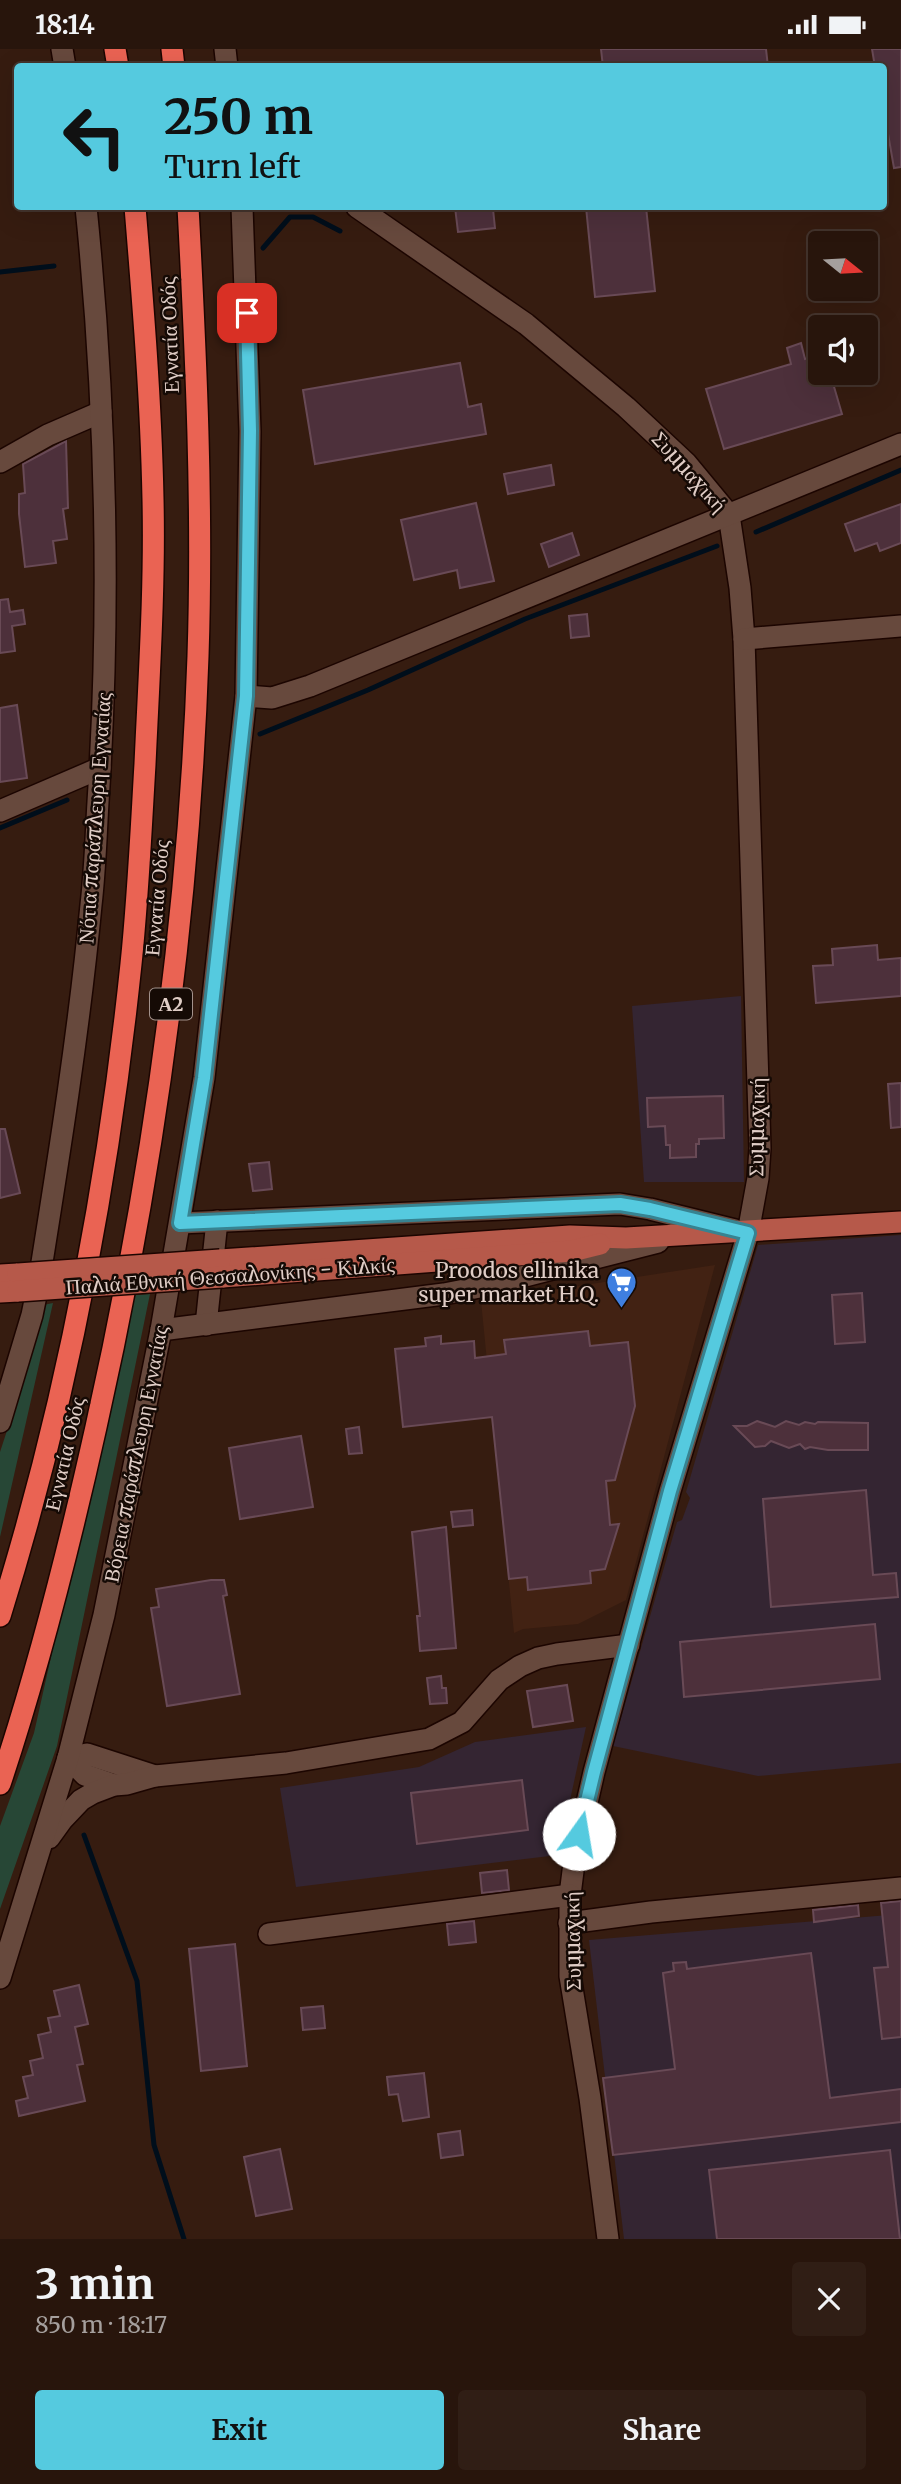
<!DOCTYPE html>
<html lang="en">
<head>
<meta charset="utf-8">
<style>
  :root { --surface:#28150c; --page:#301e15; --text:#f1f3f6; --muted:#a59f9d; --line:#44342d; --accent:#55cadf }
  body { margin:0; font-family:Merriweather,serif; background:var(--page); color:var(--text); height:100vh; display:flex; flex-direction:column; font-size:26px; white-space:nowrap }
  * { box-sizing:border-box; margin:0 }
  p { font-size:23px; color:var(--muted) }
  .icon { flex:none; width:38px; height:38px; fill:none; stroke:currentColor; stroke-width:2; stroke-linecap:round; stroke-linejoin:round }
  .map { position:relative; height:2190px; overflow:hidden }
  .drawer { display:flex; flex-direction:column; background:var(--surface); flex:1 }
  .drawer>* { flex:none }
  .hud { position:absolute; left:14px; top:14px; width:873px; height:147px; border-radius:7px; box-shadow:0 7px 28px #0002,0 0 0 2px var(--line); background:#55cadf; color:#111; overflow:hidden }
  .needle { width:46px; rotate:108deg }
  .fabs { position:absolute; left:808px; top:182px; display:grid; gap:14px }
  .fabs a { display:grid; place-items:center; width:70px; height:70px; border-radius:7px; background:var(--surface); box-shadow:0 7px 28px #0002,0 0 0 2px var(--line); font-size:35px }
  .pin { position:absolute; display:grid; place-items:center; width:60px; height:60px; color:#fff; margin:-30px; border-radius:14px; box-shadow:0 4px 10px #0006 }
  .me { position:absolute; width:77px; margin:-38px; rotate:13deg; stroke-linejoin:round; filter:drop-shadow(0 0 5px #0008) }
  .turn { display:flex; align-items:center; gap:24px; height:147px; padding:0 35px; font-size:32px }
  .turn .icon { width:91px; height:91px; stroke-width:2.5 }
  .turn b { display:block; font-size:49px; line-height:60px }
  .round { display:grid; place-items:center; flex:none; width:74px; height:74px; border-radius:7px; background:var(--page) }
  .overview { display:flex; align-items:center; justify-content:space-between; height:119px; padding:0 35px }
  h1 { font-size:42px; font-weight:700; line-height:52px }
  .cta { display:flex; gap:14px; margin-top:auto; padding:14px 35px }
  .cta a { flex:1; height:80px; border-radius:7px; background:var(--accent); color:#111; font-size:28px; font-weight:700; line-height:80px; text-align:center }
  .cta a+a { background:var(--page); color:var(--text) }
  .status { display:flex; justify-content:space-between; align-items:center; height:49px; padding:0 35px; background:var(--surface); direction:ltr }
  .status svg { height:19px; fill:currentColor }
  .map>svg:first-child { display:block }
  .built { fill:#422213 }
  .industrial { fill:#342532 }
  .green { fill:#274736 }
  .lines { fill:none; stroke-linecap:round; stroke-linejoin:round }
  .stream { stroke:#000e1b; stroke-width:5 }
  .building { fill:#4d303b; stroke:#694a56; stroke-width:2 }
  .minor-casing { stroke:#1c0500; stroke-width:24 }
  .major-casing { stroke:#1c0500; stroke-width:24 }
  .highway-casing { stroke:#1c0500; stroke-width:24 }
  .minor { stroke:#67493d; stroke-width:21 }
  .major { stroke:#b6594a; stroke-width:21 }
  .highway { stroke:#ea6353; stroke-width:21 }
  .major-bridge-casing { stroke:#1c0500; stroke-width:24; stroke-linecap:butt }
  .major-bridge { stroke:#b6594a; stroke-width:21 }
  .route-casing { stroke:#378391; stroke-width:18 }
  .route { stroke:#55cadf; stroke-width:12 }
  .labels { text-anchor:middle; stroke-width:5; stroke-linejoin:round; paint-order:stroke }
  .shield { fill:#150a05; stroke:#a3928c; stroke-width:2 }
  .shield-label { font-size:19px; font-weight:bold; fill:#e0cdc6 }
  .street-label { font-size:21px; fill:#e0cdc6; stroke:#150a05 }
  .poi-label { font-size:21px; fill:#e0cdc6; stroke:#150a05; text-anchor:end }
</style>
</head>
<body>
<div class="status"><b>18:14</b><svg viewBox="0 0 49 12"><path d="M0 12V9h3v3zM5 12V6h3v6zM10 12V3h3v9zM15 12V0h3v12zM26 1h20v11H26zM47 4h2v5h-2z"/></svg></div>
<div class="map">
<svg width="901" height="2190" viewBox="0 0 901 2190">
  <rect width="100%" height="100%" fill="#361c10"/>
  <!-- built -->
  <polygon class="built" points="715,1216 626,1551 578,1575 523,1580 514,1584 481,1252"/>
  <!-- industrial -->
  <g class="industrial">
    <polygon points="741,947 744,1133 644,1133 632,957"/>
    <polygon points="901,1186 901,1714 758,1727 613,1697 677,1473 682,1471 690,1449 686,1443 758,1196"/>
    <polygon points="586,1678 558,1806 296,1838 280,1739 419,1718 475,1693"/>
    <polygon points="901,1865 901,2190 624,2190 589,1891"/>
  </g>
  <!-- green -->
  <g class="green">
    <polygon points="150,1245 57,1697 0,1860 0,1777 34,1684 132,1246"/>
    <polygon points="53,1254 0,1488 0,1403 17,1351 38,1257"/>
  </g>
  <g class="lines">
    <!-- stream -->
    <g class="stream">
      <polyline points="263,199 290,168 313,168 340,182"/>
      <polyline points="0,223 54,217"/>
      <polyline points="756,483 901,421"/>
      <polyline points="260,685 368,641 525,570 717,497"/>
      <polyline points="0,779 67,751"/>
      <polyline points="84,1786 137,1932 154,2096 184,2190"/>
    </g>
  </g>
  <!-- building -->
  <g class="building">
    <polygon points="601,0 766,0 768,18 603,18"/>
    <polygon points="872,0 901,0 901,118 894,119 884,62 884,18 875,18"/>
    <polygon points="455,158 472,158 473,162 493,160 495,179 458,183"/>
    <polygon points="586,158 646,158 655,242 595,248"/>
    <polygon points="801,294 805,310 815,307 818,316 821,316 821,324 830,324 842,365 724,400 706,340 791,315 787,299"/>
    <polygon points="460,314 468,358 481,355 486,385 315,415 303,341"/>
    <polygon points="66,392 68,459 63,460 67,490 53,492 56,514 25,518 19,465 19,445 25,444 23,415"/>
    <polygon points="551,416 554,436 508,445 504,425"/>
    <polygon points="476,454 494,532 460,539 457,521 414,531 401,471"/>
    <polygon points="901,455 901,494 880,502 877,494 855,502 845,475"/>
    <polygon points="572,484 579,506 549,518 541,495"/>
    <polygon points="8,550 10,563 23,561 25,575 12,577 15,602 0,604 0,551"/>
    <polygon points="587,565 589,587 571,589 569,567"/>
    <polygon points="17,656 27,729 0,733 0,659"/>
    <polygon points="877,896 878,911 901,909 901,947 816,954 813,917 833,916 832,900"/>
    <polygon points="901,1034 901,1078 891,1079 888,1035"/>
    <polygon points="723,1047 724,1089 699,1090 699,1095 696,1095 696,1108 670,1109 670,1096 666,1096 665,1077 648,1078 647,1049"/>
    <polygon points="0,1080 5,1080 20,1144 0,1149"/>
    <polygon points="269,1113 272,1140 253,1142 249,1115"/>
    <polygon points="862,1244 865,1293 835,1295 832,1246"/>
    <polygon points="588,1282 590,1297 628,1293 635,1357 615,1431 606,1432 610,1476 619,1475 605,1520 590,1522 591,1534 528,1541 527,1528 509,1530 492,1368 403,1378 395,1300 426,1297 425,1289 441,1287 441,1295 474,1292 475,1309 506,1305 504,1291"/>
    <polygon points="757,1372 775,1378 786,1372 799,1376 805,1373 815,1375 818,1373 868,1374 868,1401 828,1401 810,1398 805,1400 800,1395 789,1399 771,1392 765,1397 755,1398 734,1377 747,1377"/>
    <polygon points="359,1378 362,1404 349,1405 346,1380"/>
    <polygon points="301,1387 313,1458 240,1470 229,1399"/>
    <polygon points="866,1441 873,1526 896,1524 898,1548 771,1558 763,1450"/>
    <polygon points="472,1461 473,1476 453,1478 451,1463"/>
    <polygon points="446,1478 456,1599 420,1602 417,1567 420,1567 412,1483"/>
    <polygon points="211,1531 224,1531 227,1546 223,1547 240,1645 167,1657 151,1559 159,1558 156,1540"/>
    <polygon points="875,1575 880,1630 684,1648 680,1593"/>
    <polygon points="441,1627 442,1639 446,1639 447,1654 430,1655 427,1629"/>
    <polygon points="567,1636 573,1672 533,1678 527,1642"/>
    <polygon points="522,1731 528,1781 417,1795 411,1744"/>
    <polygon points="507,1821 509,1841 482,1844 480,1824"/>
    <polygon points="901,1852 901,1988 882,1990 874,1919 888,1918 881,1854"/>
    <polygon points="858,1856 859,1867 814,1873 813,1861"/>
    <polygon points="474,1872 476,1893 449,1896 447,1875"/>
    <polygon points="235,1895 247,2017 201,2022 189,1900"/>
    <polygon points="811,1904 830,2049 901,2040 901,2073 613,2106 603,2029 675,2020 663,1924 674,1922 673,1914 686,1913 687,1920"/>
    <polygon points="79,1936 88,1975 75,1978 83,2015 77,2016 85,2052 19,2067 16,2052 28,2049 23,2028 33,2026 30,2012 43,2009 38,1986 51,1983 48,1969 60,1967 54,1942"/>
    <polygon points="323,1957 325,1979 303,1981 301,1959"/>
    <polygon points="424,2024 429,2068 403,2072 398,2045 389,2046 387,2028"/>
    <polygon points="460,2082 463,2106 441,2109 438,2085"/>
    <polygon points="280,2100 292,2160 256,2167 244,2108"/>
    <polygon points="890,2101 900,2190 717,2190 709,2121"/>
  </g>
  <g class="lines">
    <defs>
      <g id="minor">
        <polyline points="62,0 65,18"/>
        <polyline points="225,0 227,18"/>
        <polyline points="357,158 526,275 626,358 686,414 729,466 740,539 744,590 760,1099 758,1129 748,1184 670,1442 594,1723 575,1806 570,1846 570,1927 590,2049 608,2190"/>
        <polyline points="0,413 48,386 101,363"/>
        <polyline points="744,590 901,577"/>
        <polyline points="246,647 272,649 310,637 901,395"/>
        <polyline points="0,762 100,719"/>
        <polyline points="180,1174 620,1155 650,1160 735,1181"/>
        <polyline points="206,1276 217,1172"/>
        <polyline points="161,1281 444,1245 490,1236 658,1193"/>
        <path d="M0,1373l32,-107 7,-34c20,-125 40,-250 52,-376 4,-34 5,-69 7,-103 13,-199 8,-398 -12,-595"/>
        <polyline points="68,1709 87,1705 155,1727"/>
        <polyline points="68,1709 85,1726 114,1736"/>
        <polyline points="49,1789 62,1771 81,1751 93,1744 114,1736 127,1735 155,1727 286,1714 429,1690 462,1673 499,1631 520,1617 538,1609 557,1605 629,1596"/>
        <polyline points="569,1874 651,1863 901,1839"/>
        <polyline points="269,1885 570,1846"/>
        <polyline points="0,1929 68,1709 104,1566 161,1281 204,1029 246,647 250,382 242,158"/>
      </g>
      <g id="major">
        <polyline points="220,1211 570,1187 626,1189 901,1173"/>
        <polyline points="0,1226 18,1225"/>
        <polyline points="222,1228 572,1202 600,1195"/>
        <polyline points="0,1243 18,1242"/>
      </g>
      <g id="highway">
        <polyline points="115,0 118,18"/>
        <polyline points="172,0 174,18"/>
        <path d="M0,1567c66,-211 108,-432 131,-652 7,-66 10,-133 14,-200 4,-88 10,-177 8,-265 -2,-98 -10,-195 -18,-292"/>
        <path d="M0,1735c39,-117 69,-236 96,-357 57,-253 93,-511 102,-771 5,-150 -2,-300 -10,-449"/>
      </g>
    </defs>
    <!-- minor casing -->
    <use href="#minor" class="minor-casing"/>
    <!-- major casing -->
    <use href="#major" class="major-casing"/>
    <!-- highway casing -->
    <use href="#highway" class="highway-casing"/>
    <!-- minor -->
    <use href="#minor" class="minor"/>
    <!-- major -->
    <use href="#major" class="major"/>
    <!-- highway -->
    <use href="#highway" class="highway"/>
    <defs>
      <g id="major-bridge">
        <polyline points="18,1225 220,1211"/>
        <polyline points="18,1242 222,1228"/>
      </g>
    </defs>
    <!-- major-bridge casing -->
    <use href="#major-bridge" class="major-bridge-casing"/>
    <!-- major-bridge -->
    <use href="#major-bridge" class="major-bridge"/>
  </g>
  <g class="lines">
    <defs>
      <polyline id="route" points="247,264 250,382 246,647 204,1029 180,1174 620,1155 650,1160 748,1184 670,1442 594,1723 579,1785"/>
    </defs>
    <!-- route casing -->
    <use href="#route" class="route-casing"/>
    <!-- route -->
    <use href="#route" class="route"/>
  </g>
  <!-- icons -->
  <defs>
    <symbol id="supermarket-pin" viewBox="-11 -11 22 30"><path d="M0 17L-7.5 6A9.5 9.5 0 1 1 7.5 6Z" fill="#3f7fe0" stroke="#150a05"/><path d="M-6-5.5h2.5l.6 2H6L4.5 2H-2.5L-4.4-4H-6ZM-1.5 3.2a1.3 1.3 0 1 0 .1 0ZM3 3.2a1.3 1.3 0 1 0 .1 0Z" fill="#fff"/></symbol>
  </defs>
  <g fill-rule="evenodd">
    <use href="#supermarket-pin" x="604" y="1216" width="35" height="47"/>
  </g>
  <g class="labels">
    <!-- shield labels -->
    <rect class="shield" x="150" y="939.5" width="42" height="31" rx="5"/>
    <g class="shield-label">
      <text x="171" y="962">Α2</text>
    </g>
    <!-- street labels -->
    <g class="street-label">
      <text transform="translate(170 286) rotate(-92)" y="7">Εγνατία Οδός</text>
      <text transform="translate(689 423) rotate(48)" y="7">Συμμαχική</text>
      <text transform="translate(95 769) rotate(-86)" y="7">Νότια παράπλευρη Εγνατίας</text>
      <text transform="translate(157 849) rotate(-85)" y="7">Εγνατία Οδός</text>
      <text transform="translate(757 1078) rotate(-89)" y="7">Συμμαχική</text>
      <text transform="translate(230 1227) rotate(-4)" y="7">Παλιά Εθνική Θεσσαλονίκης - Κιλκίς</text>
      <text transform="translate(65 1405) rotate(-77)" y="7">Εγνατία Οδός</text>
      <text transform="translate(136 1405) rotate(-79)" y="7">Βόρεια παράπλευρη Εγνατίας</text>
      <text transform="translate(573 1892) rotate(-91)" y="7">Συμμαχική</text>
    </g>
    <!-- poi labels -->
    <g class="poi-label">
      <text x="599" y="1229">Proodos ellinika<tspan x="599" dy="24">super market H.Q.</tspan></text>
    </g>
  </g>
</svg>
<div class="fabs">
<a><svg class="needle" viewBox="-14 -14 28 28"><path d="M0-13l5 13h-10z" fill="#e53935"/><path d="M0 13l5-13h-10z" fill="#a59f9d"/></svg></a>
<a><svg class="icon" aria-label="sound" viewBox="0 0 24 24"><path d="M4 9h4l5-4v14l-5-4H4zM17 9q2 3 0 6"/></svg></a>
</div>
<div class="pin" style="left:247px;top:264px;background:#d93025"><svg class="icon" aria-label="arrive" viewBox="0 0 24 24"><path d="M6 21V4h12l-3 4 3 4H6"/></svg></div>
<svg class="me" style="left:579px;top:1785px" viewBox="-20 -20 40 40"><circle r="19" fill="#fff"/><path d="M0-13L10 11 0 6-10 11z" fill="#55cadf"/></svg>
<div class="hud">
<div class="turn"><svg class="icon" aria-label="left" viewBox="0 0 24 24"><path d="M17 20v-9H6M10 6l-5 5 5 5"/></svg><div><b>250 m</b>Turn left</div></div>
</div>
</div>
<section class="drawer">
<div class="overview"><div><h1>3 min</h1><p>850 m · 18:17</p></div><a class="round"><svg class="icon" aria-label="close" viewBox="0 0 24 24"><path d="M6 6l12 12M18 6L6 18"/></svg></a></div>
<div class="cta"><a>Exit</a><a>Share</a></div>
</section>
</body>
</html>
